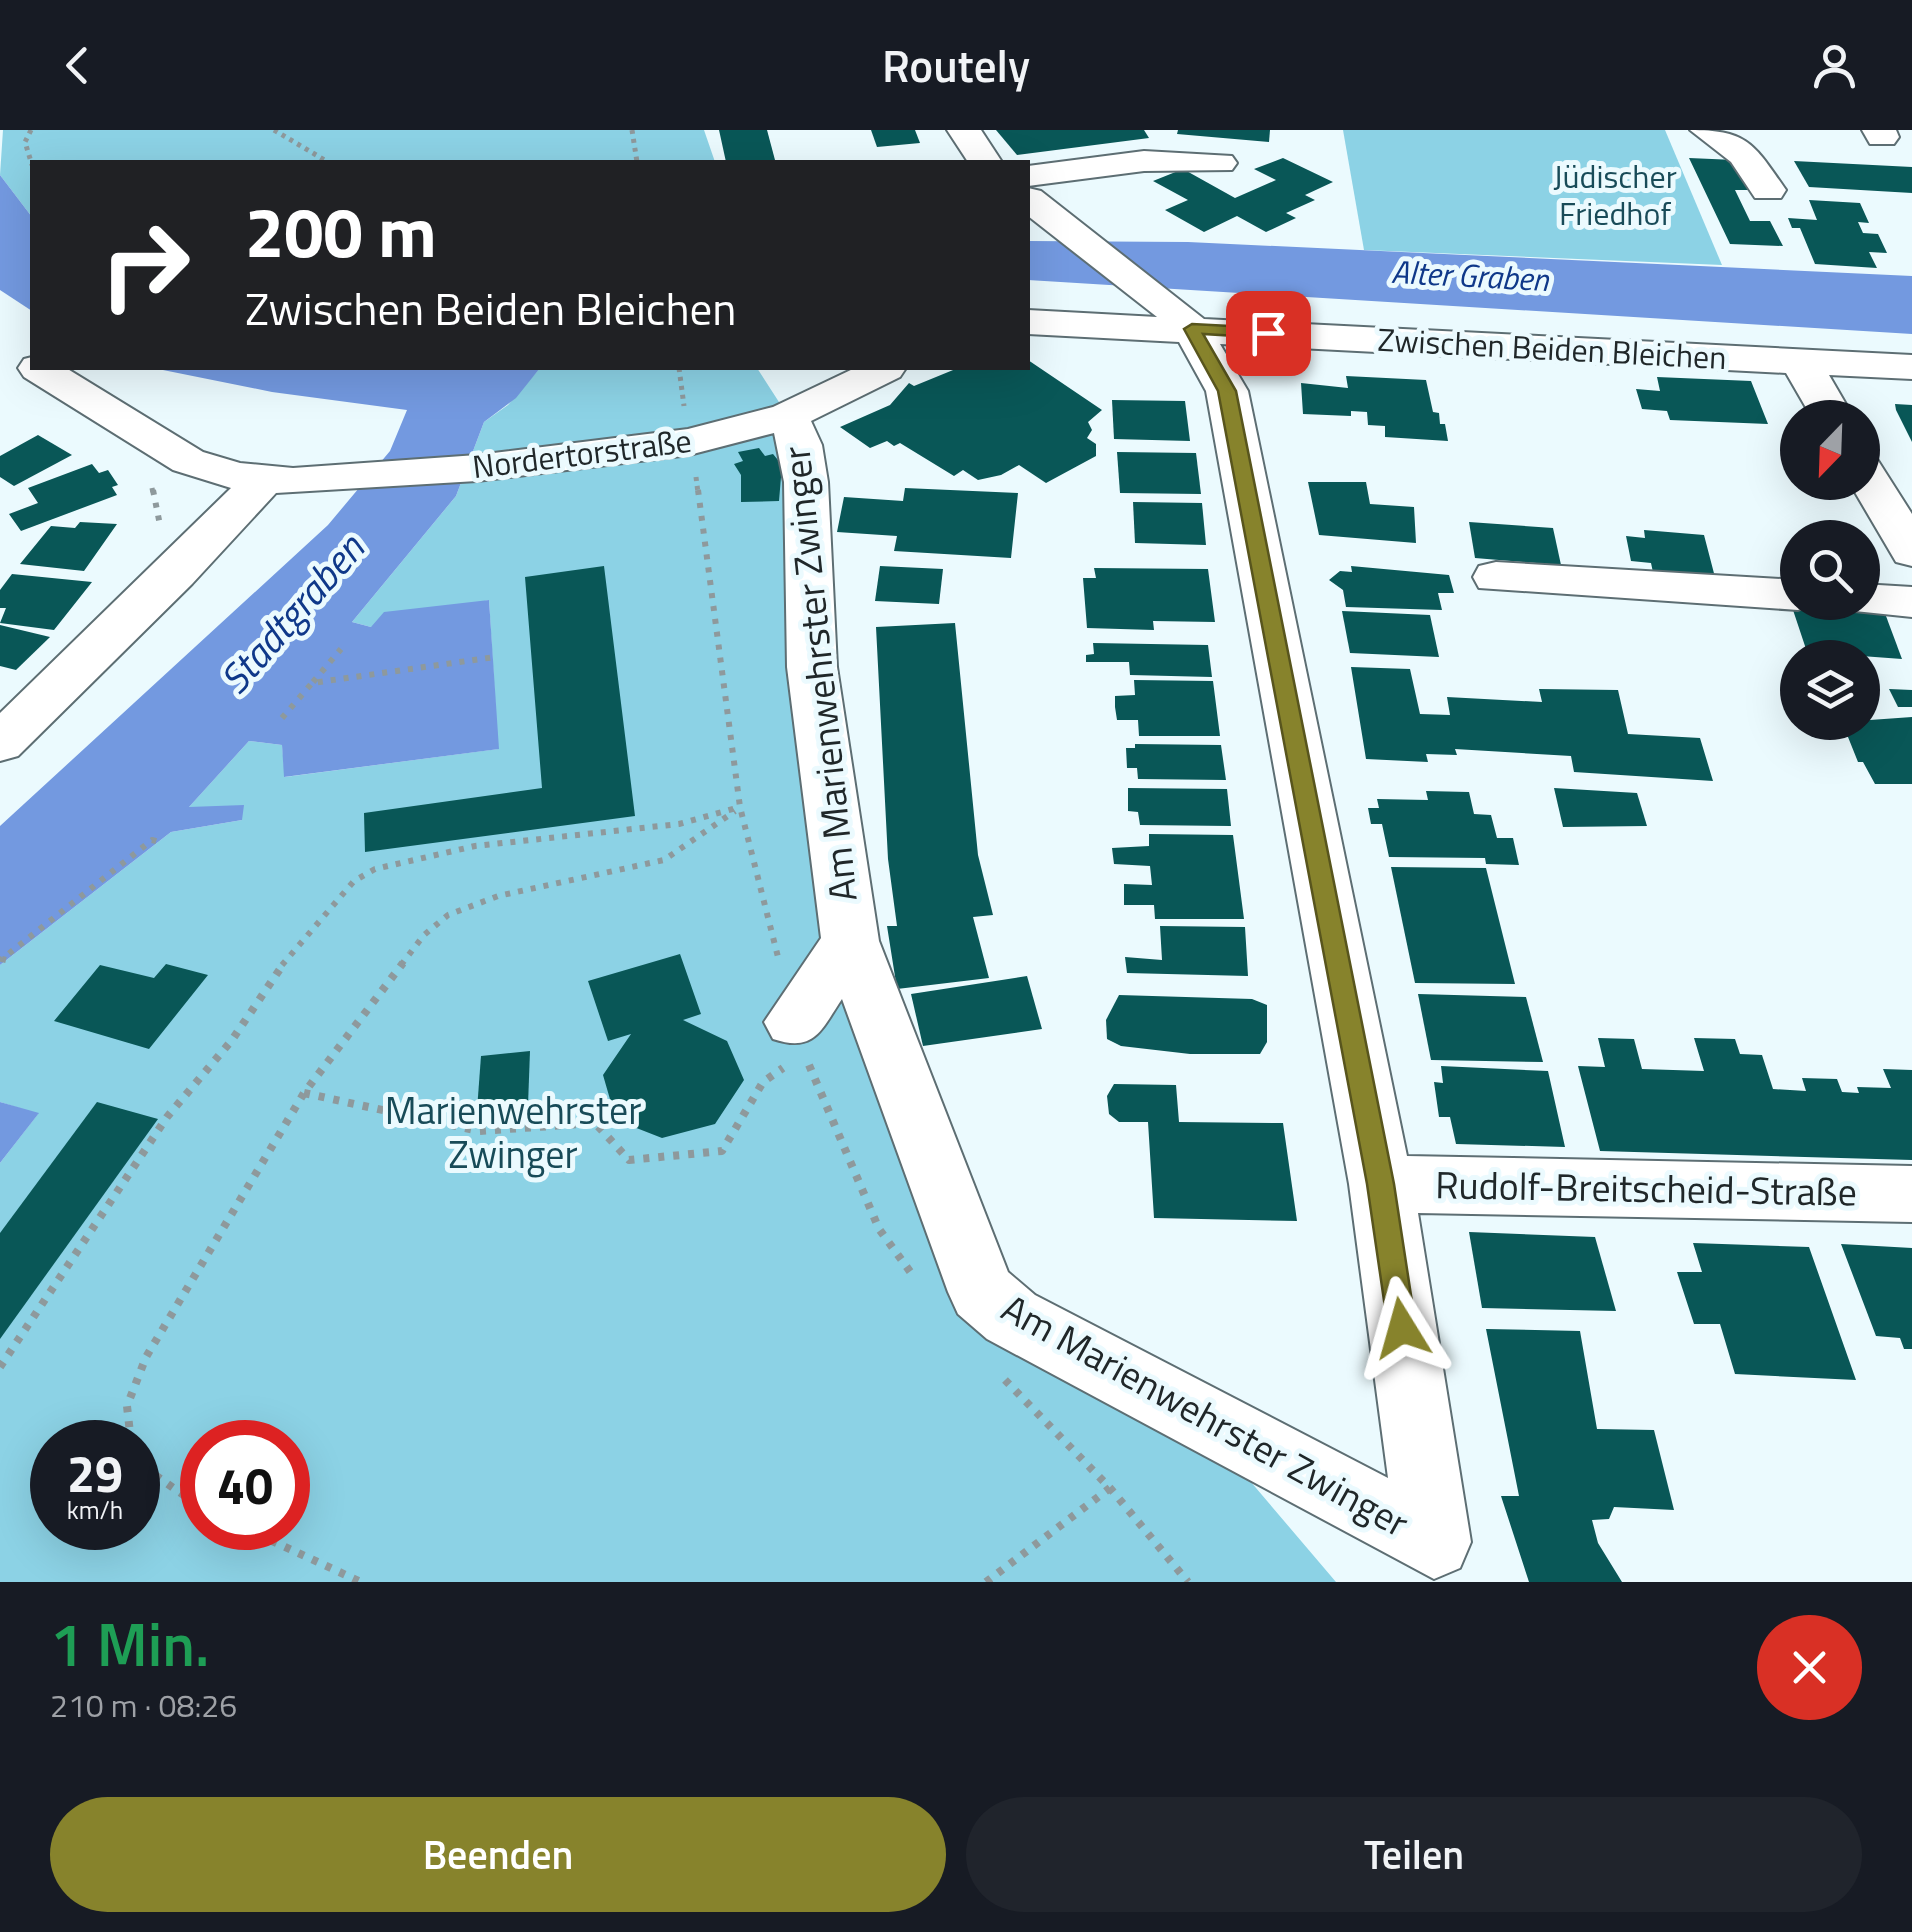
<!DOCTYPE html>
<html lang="de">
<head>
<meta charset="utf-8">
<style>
  :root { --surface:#171b24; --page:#20242c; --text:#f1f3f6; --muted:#9ea1a6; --accent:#87832c }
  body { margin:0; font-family:"Titillium Web",sans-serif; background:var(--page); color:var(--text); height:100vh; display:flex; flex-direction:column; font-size:38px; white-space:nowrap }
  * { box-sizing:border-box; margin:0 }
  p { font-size:32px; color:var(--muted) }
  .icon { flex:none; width:55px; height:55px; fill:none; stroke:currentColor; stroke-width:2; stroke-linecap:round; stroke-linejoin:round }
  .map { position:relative; height:1452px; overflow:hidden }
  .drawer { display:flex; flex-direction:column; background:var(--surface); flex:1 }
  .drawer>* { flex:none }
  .top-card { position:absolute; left:30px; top:30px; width:1000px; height:210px; border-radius:0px; box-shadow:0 10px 40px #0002; background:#202124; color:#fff; overflow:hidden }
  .needle { width:65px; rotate:203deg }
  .tools { position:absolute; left:1780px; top:270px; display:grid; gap:20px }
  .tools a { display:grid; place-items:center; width:100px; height:100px; border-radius:50%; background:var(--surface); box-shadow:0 10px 40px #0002; font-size:50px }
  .speed { position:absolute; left:30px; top:1290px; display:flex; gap:20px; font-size:50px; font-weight:700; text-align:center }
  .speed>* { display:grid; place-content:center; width:130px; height:130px; border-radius:50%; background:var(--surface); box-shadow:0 10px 40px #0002; line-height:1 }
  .speed small { font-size:25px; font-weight:400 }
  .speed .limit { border:15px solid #d22; background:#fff; color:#111 }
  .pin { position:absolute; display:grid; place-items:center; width:85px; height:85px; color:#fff; margin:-42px; border-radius:20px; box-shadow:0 5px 15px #0006 }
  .me { position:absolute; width:110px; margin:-55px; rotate:352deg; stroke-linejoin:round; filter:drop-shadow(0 0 8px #0008) }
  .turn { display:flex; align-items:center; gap:35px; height:210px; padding:0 50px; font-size:45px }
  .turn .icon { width:130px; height:130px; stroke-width:2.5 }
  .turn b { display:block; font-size:70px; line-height:85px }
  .round { display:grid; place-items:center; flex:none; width:105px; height:105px; border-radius:52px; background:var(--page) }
  .headline { display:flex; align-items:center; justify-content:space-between; height:170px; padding:0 50px }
  h1 { font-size:60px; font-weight:600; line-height:75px; color:#1e9e55 }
  .action { display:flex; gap:20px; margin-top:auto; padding:20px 50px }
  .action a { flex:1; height:115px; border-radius:60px; background:var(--accent); color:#fff; font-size:40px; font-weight:600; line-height:115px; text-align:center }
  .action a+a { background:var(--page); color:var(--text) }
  header { display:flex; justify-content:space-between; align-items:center; height:130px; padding:0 50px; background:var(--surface); font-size:45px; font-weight:600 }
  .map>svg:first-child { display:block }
  .green { fill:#8cd2e5; fill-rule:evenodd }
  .water { fill:#7399e0 }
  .building { fill:#095757 }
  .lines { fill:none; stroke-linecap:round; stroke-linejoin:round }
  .minor-casing { stroke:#5d6e73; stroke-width:4 }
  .path-far2 { stroke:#8e999c; stroke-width:5; stroke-dasharray:4 5; stroke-linecap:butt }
  .path-far1 { stroke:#8e999c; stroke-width:6; stroke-dasharray:5 8; stroke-linecap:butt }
  .path { stroke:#8e999c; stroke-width:8; stroke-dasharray:6 9; stroke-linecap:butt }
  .minor { fill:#fff; fill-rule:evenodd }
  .route { fill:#87832c; stroke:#58551d; stroke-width:2.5 }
  .labels { text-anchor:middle; stroke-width:10; stroke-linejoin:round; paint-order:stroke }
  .far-park-label { font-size:32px; fill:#184b58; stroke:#ebfafe }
  .far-water-label { font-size:32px; font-style:italic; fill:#0f3889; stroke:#ebfafe }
  .far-street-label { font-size:32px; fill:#202729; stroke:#ebfafe }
  .street-label { font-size:38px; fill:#202729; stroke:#ebfafe }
  .park-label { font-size:38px; fill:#184b58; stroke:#ebfafe }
  .water-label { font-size:40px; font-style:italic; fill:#0f3889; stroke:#ebfafe }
</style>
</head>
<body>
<header><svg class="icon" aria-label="back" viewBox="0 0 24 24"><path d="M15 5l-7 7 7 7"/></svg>Routely<svg class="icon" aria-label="person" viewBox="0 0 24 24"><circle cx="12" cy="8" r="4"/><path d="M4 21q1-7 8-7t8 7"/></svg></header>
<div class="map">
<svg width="1912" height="1452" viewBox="0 0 1912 1452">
  <rect width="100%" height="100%" fill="#ebfafe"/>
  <!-- green -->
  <g class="green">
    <polygon points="3,0 704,0 715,32 32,32 32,87 0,45"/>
    <polygon points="1343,0 1665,0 1722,135 1364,120"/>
    <path d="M540,238h217l31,48 37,360 139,476 223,155 149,175h-1336v-419l38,-49 -38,-12v-137l171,-133 71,-12 -54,-12 61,-67 33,4 3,32 213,-28 -9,-149 -118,27 -19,-5 104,-126 28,-74 24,-17zM52,1312h86v86h-86zM202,1312h86v86h-86z"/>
  </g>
  <!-- water -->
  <g class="water">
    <polygon points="0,45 32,87 32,181 0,160"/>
    <polygon points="1028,111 1188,112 1912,146 1912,204 1028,150"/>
    <polygon points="153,238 540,238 516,268 484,292 456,366 352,492 371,497 384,482 489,470 499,619 284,647 282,615 249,611 189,677 244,675 242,690 171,702 0,835 0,696 328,395 390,321 407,280 272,262"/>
    <polygon points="0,972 39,983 0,1033"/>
  </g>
  <!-- building -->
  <g class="building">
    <polygon points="719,0 767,0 775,30 726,32"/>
    <polygon points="871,0 915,0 920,13 877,17"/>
    <polygon points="996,0 1144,0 1149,8 1017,25"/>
    <polygon points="1178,0 1270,0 1269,12 1177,4"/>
    <polygon points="1283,28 1333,52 1305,65 1315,70 1286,83 1296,88 1266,102 1237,86 1204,102 1165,80 1188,70 1153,51 1183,39 1235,68 1276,50 1254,39"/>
    <polygon points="1689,28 1735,30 1751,60 1735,60 1750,91 1770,91 1783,116 1730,114"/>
    <polygon points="1794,31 1912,37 1912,63 1809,57"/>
    <polygon points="1809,70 1860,73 1869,93 1858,92 1863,103 1878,104 1887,123 1869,122 1877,138 1815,134 1800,98 1792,98 1788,88 1817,90"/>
    <polygon points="1028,230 1102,280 1088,292 1092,300 1087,308 1096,314 1096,326 1046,353 1019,335 1001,345 978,350 963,340 954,346 900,313 894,316 887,311 870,318 840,297 890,275 909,253 914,256 958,238 1028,238"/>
    <polygon points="1346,246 1426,250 1433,282 1439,283 1440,294 1445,294 1448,311 1385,307 1385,296 1368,295 1367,282 1351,281 1351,286 1303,284 1301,253 1348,258"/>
    <polygon points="1657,247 1751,251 1768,294 1670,290 1667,281 1642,279 1636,259 1660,261"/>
    <polygon points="1112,270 1185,271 1190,311 1114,309"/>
    <polygon points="1895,274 1912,275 1912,312 1896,280"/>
    <polygon points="38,305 72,325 14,356 0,347 0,326"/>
    <polygon points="759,318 765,326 773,324 782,335 779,371 741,372 741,345 734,334 743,331 738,322"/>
    <polygon points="1117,322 1196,323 1201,364 1120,363"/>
    <polygon points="92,334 99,343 108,340 118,355 112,357 117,365 21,401 9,384 38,373 28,358"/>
    <polygon points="1308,352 1366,352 1370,374 1414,377 1416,413 1319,405"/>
    <polygon points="905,358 1018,363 1011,428 894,421 897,406 837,402 844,367 903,371"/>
    <polygon points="1133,372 1202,373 1206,415 1135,413"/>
    <polygon points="80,392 117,394 84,441 20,434 51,396 75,398"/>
    <polygon points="1469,392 1553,398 1561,435 1475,428"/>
    <polygon points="1644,400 1704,405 1716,451 1654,447 1651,433 1631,431 1626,406 1645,408"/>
    <polygon points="604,436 635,686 365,722 364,683 542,658 525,447"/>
    <polygon points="880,436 943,439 939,474 875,471"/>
    <polygon points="1351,436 1449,445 1454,463 1438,463 1442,480 1346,477 1343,460 1329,450 1340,441 1352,442"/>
    <polygon points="1094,438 1208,439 1215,492 1153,491 1154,500 1087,498 1083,448 1096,448"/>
    <polygon points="12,444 92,452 54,500 0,493 6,478 0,478 0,460"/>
    <polygon points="1790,471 1883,478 1902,529 1807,522"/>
    <polygon points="1342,481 1430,485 1439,527 1350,523"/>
    <polygon points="955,493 978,725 993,785 973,787 989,848 897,859 887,796 897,796 888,729 876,497"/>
    <polygon points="0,495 50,507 16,540 0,536"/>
    <polygon points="1093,513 1208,515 1212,547 1130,545 1129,532 1086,532 1086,525 1094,524"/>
    <polygon points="1351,537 1410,539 1420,584 1450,585 1447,567 1542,572 1539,559 1618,560 1628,604 1700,608 1713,651 1574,642 1571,626 1455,619 1457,625 1426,624 1428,632 1366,629"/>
    <polygon points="1134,550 1213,551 1220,606 1139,606 1138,590 1117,590 1115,577 1115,566 1135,565"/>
    <polygon points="1889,559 1912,560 1912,577 1898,577"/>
    <polygon points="1912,587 1912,654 1875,654 1863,632 1858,632 1842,592"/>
    <polygon points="1135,614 1221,615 1226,650 1138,649 1137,638 1127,638 1126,618 1135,618"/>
    <polygon points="1128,658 1227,659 1231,696 1140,695 1138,682 1128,681"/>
    <polygon points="1554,658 1637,663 1647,696 1563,697"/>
    <polygon points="1426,661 1469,662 1474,684 1491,685 1497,708 1513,708 1519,735 1486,734 1485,728 1389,727 1382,694 1371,694 1368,678 1379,678 1377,669 1428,670"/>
    <polygon points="1149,704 1233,705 1244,789 1155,789 1154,775 1124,775 1124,754 1152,755 1150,736 1114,734 1112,718 1149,716"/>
    <polygon points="1391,737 1486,738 1515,854 1415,853"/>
    <polygon points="1160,796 1245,797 1248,846 1127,843 1125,827 1162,830"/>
    <polygon points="680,824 701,884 683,890 727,911 744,950 715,994 662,1008 616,990 603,945 631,904 608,911 588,851"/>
    <polygon points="166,834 208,845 149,919 54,891 100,835 154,848"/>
    <polygon points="1027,846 1042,899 923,916 911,864"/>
    <polygon points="1418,864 1526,867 1543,932 1431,930"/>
    <polygon points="1119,865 1252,869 1267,875 1267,912 1260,924 1190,924 1121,916 1107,909 1106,890"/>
    <polygon points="1598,908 1634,909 1642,939 1704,941 1694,908 1735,909 1740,924 1762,925 1773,959 1806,961 1802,948 1837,949 1842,962 1859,963 1857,957 1891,958 1883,939 1912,940 1912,1030 1600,1021 1578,936 1605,937"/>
    <polygon points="530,921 528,975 477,980 481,926"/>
    <polygon points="1441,936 1548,941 1565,1017 1456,1014 1450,987 1439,987 1434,952 1443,953"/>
    <polygon points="1114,954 1176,955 1179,992 1283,993 1297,1091 1154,1088 1148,992 1119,992 1109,984 1107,966"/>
    <polygon points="97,972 158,989 0,1209 0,1103"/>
    <polygon points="1469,1102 1595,1107 1616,1181 1482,1178"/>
    <polygon points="1693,1113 1809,1117 1856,1250 1735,1244 1720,1194 1694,1194 1677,1142 1702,1142"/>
    <polygon points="1841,1114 1912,1118 1912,1219 1904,1219 1900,1208 1876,1206"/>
    <polygon points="1486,1199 1580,1201 1597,1299 1654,1300 1674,1380 1614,1377 1609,1389 1592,1390 1598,1413 1622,1452 1529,1452 1501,1366 1519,1366"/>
  </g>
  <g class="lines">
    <defs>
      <g id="minor">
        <polygon points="947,0 981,0 1002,32 968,32"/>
        <path d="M1690,0c58,0 64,14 96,60l-5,8h-26l-24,-36z"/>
        <polygon points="1862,0 1896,0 1899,7 1894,14 1870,14"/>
        <polygon points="1144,21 1232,26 1237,33 1232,40 1144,41 1028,56 1028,36"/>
        <path d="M1028,58l13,3 163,128 708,36v24l-83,-4 25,43h-42l-26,-45 -566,-29 28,47 159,765 505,10v56l-494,-9 53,329 -11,26 -26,11 -447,-240 -29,-25 -10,-22 -106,-293c-21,31 -27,54 -69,40l-9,-17 57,-84 -34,-271 -3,-185 -10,-49 -85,22 -212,26 -201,12 -84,91 -174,172 -18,5v-48l231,-225 -58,-18 -149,-93 -6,-9 6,-9 8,-2v11h34l137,84 37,11 53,5 184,-13 211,-26 85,-22 82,-39h51l-6,9 -89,44 11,24 6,37 9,185 42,274 129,331 27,23 353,183 -39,-294 -143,-793 -27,-49 -151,-8v-24l129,7 -129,-101z"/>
        <polygon points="1862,325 1877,329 1912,384 1912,436 1896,432 1849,352 1862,352"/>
        <polygon points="1496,432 1798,450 1798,472 1817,472 1798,480 1479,458 1473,447 1479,436"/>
        <polygon points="1862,454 1912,457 1912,487 1845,480 1840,472 1862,472"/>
      </g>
    </defs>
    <!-- minor casing -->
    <use href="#minor" class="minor-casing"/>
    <!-- path-far2 -->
    <g class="path-far2">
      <polyline points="31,0 25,12 32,35"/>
      <polyline points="274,0 328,32"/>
      <polyline points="632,0 637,32"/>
      <polyline points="679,238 684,276"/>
      <polyline points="696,347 698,363"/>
      <polyline points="152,358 153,363"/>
    </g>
    <!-- path-far1 -->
    <g class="path-far1">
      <polyline points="153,360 160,395"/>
      <polyline points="698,360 740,677 778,827"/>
      <polyline points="313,552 341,519"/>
      <polyline points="282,588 312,553 495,527"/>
      <polyline points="6,830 2,829 152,710 159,712"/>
      <polyline points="282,835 354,751 375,739 475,716 679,694 740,677"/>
      <polyline points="401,835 424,805 448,785 498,766 664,730 735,681"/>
    </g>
    <!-- path -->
    <g class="path">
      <polyline points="809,935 879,1099 914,1147"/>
      <polyline points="304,963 479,1001 595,993 629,1030 722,1021 763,952 783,938"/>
      <polyline points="0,1237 167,987 232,910 284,833"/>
      <polyline points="1005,1250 1110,1358 1188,1452"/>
      <polyline points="131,1312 127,1276 146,1227 304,963 403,833"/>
      <polyline points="138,1321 155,1345 202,1378"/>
      <polyline points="244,1398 361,1452"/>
      <polyline points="986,1452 1110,1358"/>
    </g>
    <!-- minor -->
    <use href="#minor" class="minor"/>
  </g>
  <!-- route -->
  <polygon class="route" points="1192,194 1268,198 1276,203 1268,208 1203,204 1236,261 1394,1054 1416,1198 1412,1207 1402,1211 1392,1207 1388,1198 1367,1054 1218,261 1184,199"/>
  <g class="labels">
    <!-- far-park labels -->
    <g class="far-park-label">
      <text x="1615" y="58">Jüdischer<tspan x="1615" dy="37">Friedhof</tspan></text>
    </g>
    <!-- far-water labels -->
    <g class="far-water-label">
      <text transform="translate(1470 146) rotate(3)" y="11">Alter Graben</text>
    </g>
    <!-- far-street labels -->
    <g class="far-street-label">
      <text transform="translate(1552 219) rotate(3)" y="11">Zwischen Beiden Bleichen</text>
      <text transform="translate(582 324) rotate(-7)" y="11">Nordertorstraße</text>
    </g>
    <!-- street labels -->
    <g class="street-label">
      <text transform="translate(820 544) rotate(-96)" y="13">Am Marienwehrster Zwinger</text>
      <text transform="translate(1646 1059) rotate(1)" y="13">Rudolf-Breitscheid-Straße</text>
      <text transform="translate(1205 1286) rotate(29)" y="13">Am Marienwehrster Zwinger</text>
    </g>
    <!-- park labels -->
    <g class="park-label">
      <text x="513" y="994">Marienwehrster<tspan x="513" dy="44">Zwinger</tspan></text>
    </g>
    <!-- water labels -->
    <g class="water-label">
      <text transform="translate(292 484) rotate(-49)" y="14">Stadtgraben</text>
    </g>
  </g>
</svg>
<div class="tools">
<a><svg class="needle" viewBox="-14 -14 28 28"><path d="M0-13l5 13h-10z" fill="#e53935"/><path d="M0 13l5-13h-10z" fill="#9ea1a6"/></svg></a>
<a><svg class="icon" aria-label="search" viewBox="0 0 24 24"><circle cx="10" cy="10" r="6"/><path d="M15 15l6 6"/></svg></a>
<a><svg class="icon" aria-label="layers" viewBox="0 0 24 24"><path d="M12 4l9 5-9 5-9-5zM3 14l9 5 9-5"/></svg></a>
</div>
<div class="speed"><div>29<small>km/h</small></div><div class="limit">40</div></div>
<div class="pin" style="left:1268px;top:203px;background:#d93025"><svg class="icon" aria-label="arrive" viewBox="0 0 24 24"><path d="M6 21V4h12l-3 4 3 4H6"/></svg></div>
<svg class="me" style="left:1402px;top:1198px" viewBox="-20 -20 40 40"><path d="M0-17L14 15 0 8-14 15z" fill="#87832c" stroke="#fff" stroke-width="4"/></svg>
<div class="top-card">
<div class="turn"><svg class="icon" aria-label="right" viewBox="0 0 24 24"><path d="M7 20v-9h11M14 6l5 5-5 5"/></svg><div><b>200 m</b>Zwischen Beiden Bleichen</div></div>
</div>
</div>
<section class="drawer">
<div class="headline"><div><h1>1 Min.</h1><p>210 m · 08:26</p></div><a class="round" style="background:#d93025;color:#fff"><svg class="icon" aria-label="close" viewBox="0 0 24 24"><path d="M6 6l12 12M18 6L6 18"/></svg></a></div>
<div class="action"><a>Beenden</a><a>Teilen</a></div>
</section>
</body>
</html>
